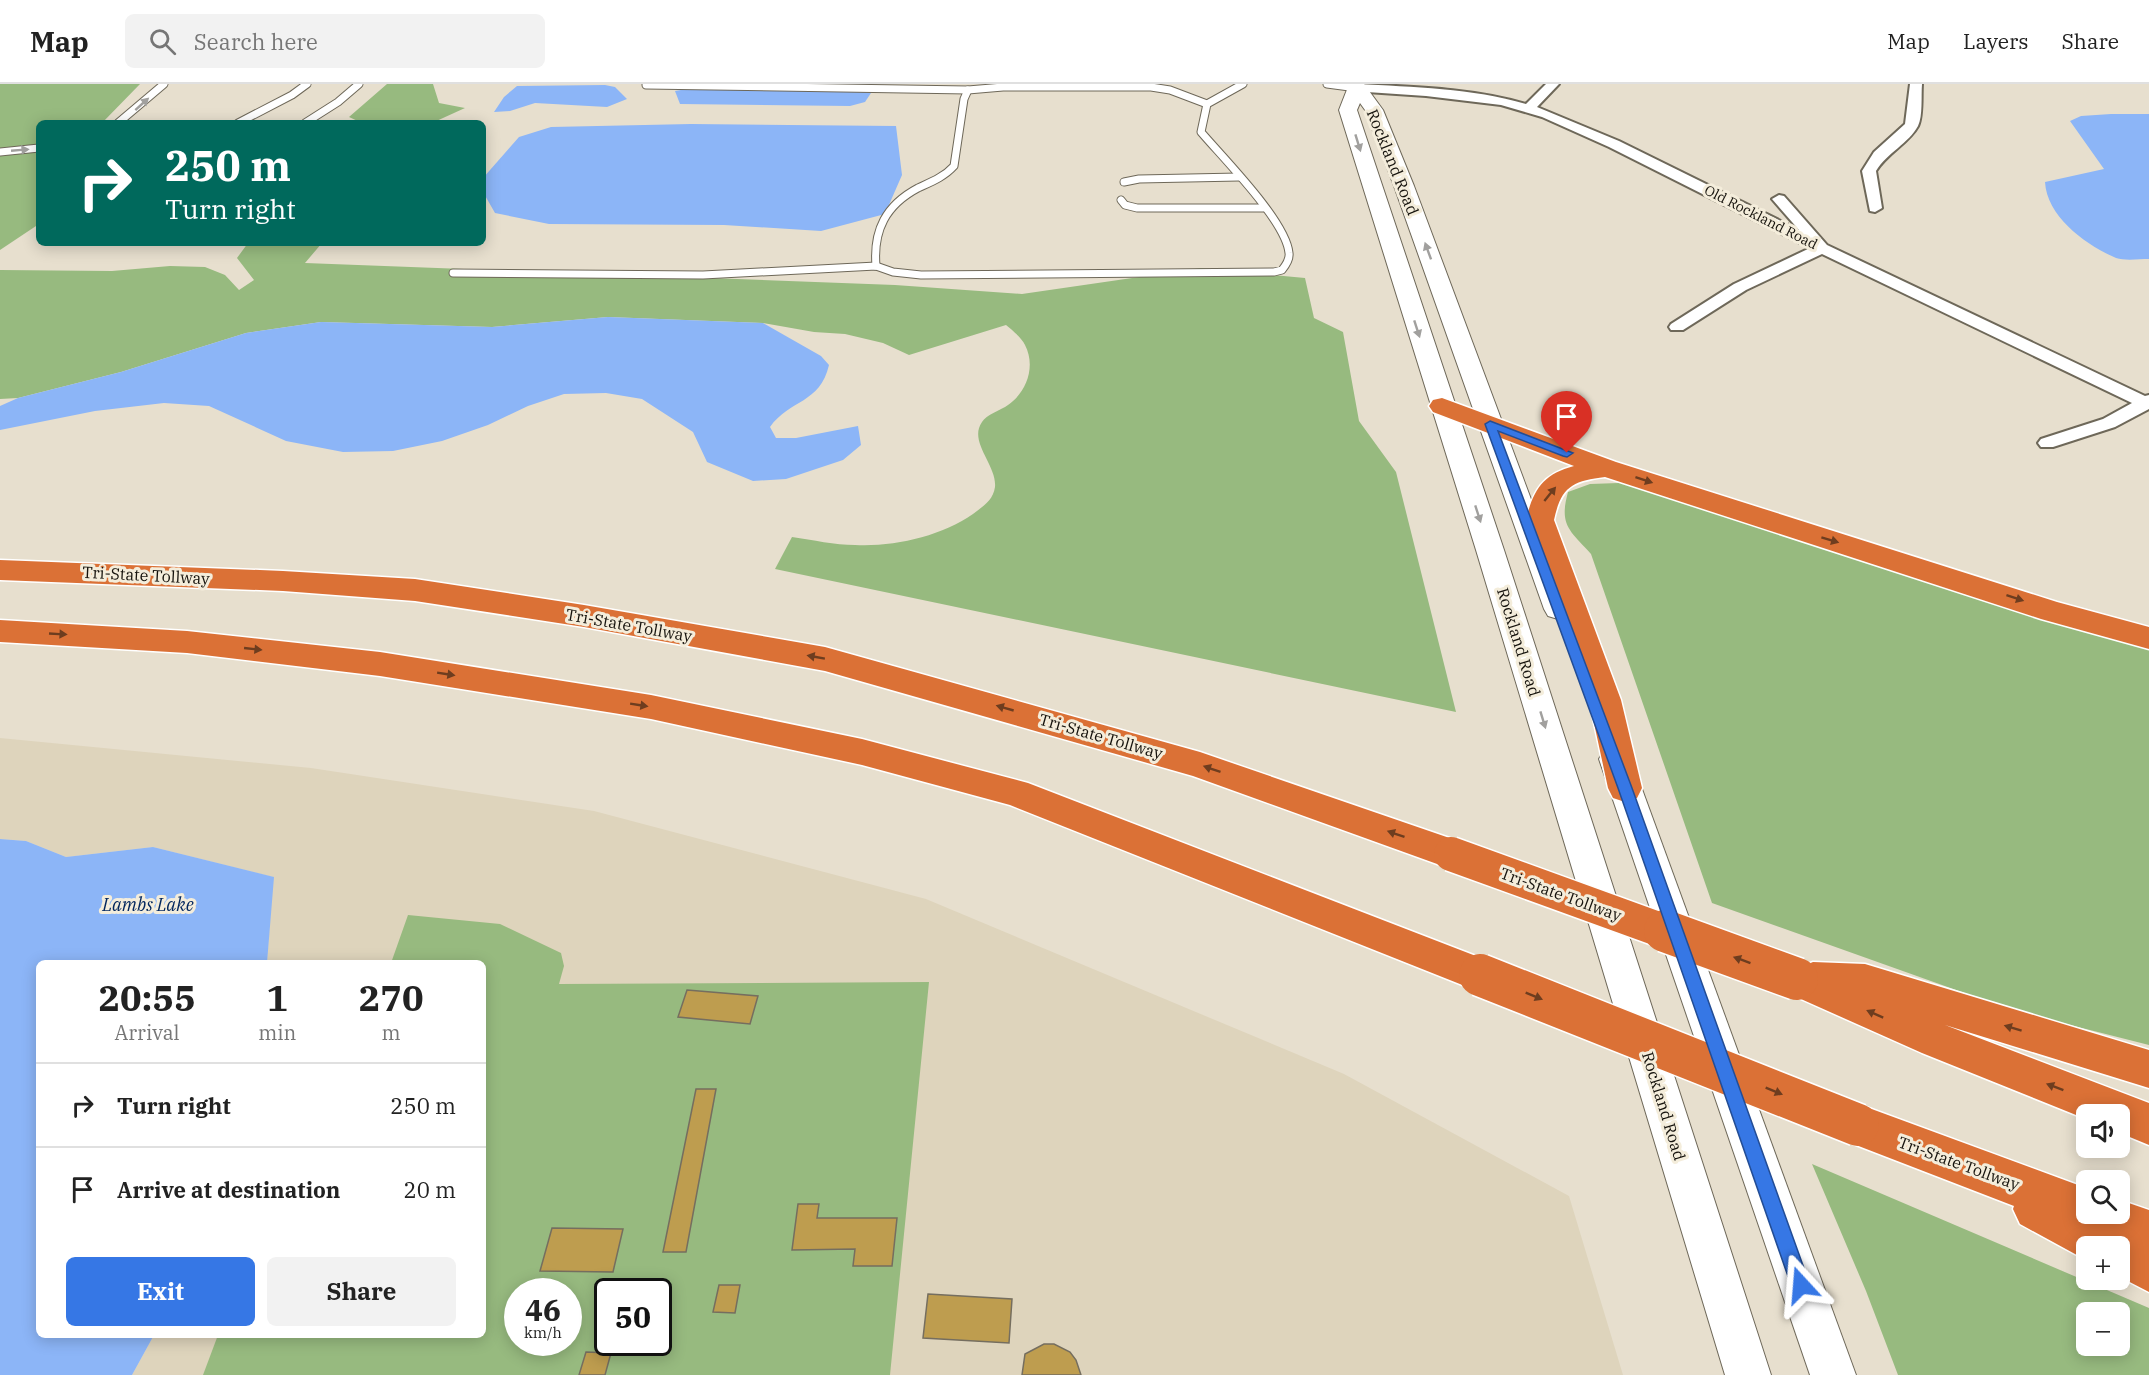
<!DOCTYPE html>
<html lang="en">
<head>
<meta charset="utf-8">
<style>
  :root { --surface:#fff; --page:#f2f2f2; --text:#222; --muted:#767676; --line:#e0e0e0; --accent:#3677e5 }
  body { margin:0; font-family:"IBM Plex Serif",serif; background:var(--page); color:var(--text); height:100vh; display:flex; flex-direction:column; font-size:22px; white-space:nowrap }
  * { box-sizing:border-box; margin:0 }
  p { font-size:20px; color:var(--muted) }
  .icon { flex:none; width:33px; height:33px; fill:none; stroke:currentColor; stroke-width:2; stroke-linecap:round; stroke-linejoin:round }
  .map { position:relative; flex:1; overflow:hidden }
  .sheet { position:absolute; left:36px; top:876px; width:450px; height:378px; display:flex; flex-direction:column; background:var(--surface); border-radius:9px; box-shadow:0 3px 15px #0003 }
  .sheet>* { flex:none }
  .top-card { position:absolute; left:36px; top:36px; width:450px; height:126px; border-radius:9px; box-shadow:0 3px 15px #0003; background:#00695c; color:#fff; overflow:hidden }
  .fabs { position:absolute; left:2076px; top:1020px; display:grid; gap:12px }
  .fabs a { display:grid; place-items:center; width:54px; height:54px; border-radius:9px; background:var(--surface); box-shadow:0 3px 15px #0003; font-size:30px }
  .speed { position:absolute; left:504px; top:1194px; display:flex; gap:12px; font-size:30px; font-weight:700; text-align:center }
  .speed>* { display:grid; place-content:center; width:78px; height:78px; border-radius:50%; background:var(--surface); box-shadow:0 3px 15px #0003; line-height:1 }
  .speed small { font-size:15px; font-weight:400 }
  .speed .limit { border:3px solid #111; border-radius:9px; background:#fff; color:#111 }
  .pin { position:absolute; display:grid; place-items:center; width:51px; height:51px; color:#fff; margin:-62px -26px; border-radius:50% 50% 50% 0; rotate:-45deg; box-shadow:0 0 6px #0007 }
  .pin .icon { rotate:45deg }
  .me { position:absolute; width:66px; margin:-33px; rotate:341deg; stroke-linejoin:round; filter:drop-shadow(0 0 4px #0008) }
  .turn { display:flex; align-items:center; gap:21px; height:126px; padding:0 30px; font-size:27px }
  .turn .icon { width:78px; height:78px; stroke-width:2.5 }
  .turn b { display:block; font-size:42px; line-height:51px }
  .eta { display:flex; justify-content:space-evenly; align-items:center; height:102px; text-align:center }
  .eta b { font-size:36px; font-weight:800; line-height:42px }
  .action { display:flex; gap:12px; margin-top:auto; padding:12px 30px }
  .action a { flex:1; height:69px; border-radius:9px; background:var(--accent); color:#fff; font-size:24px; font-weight:800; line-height:69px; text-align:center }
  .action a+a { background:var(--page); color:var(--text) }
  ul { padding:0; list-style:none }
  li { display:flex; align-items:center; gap:18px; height:84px; padding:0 30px; border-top:2px solid var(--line) }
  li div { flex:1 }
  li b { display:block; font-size:22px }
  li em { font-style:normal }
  header { display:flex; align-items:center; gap:36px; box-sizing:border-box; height:84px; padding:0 30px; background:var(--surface); border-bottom:2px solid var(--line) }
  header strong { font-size:28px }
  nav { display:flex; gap:33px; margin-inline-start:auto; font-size:21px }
  .search { width:420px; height:54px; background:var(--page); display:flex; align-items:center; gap:15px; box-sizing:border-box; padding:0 21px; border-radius:9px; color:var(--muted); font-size:22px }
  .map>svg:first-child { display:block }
  .built { fill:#ded4bc; fill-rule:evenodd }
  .green { fill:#97ba7f; fill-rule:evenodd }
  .water { fill:#8cb5f7 }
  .building { fill:#be9d4f; stroke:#756e5f; stroke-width:1.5 }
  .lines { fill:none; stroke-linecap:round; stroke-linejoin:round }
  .lane-casing { stroke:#6e6859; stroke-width:9 }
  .street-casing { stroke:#6e6859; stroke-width:4 }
  .secondary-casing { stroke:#6e6859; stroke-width:2 }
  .highway-casing { stroke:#fff; stroke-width:3 }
  .lane { stroke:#fff; stroke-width:7 }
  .street { fill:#fff; fill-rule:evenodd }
  .secondary { fill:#fff; fill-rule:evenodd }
  .highway { fill:#db7136; fill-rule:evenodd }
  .highway-bridge-far1-casing { stroke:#fff; stroke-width:37; stroke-linecap:butt }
  .highway-bridge-casing { stroke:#fff; stroke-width:45; stroke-linecap:butt }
  .highway-bridge-far1 { stroke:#db7136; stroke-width:34 }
  .highway-bridge { stroke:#db7136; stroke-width:42 }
  .oneway { fill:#a1a09e }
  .oneway2 { fill:#6e3d1f }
  .route { fill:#3677e5; stroke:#234d95; stroke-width:1.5 }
  .labels { text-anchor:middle; stroke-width:6; stroke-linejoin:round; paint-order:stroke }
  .far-street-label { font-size:14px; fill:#15120c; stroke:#f4eddb }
  .street-label { font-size:16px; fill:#15120c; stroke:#f4eddb }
  .water-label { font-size:18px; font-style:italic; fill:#01255d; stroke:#f4eddb }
</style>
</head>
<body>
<header>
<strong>Map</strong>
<div class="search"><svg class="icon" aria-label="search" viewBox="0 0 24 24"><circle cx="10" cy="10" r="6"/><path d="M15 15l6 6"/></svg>Search here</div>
<nav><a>Map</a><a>Layers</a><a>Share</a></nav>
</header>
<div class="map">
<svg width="2149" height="1291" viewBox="0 0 2149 1291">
  <rect width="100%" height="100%" fill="#e7dfce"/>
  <!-- built -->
  <path class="built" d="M0,654l311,30 283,43 332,88 418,175 225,122 54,179h-1491l22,-40h329v-372h-216l6,-86 -120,-30 -87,10 -40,-16 -26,-2zM518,1208h50v50h-50zM608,1208h50v50h-50z"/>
  <!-- green -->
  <g class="green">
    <polygon points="0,0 140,0 102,39 39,39 39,140 0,166"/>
    <polygon points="387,0 433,0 439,19 465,24 432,39 362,39 349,33"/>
    <path d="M248,159h74l-17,20 590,22 127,9 179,-26 104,10 9,40 29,14 16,89 37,51 60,240 -681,-143 17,-32c21,3 43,8 63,8 40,2 86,-9 118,-31 10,-8 20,-13 22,-27 2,-22 -27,-45 -13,-65 4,-7 19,-12 26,-17 19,-13 28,-39 17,-60 -3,-7 -13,-15 -19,-20l-97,30 -26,-12 -38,-9 -31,-2 -51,-9 -155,-6 -116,10 -171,-5 -75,11 -125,39 -103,26 -18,1v-129l112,1 58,-5 35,1 20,8 14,15 15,-10 -17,-22z"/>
    <path d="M1648,398l501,163v400l-134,-34 -303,-108 -121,-349c-22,-24 -32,-29 -23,-62l22,-8z"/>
    <path d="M408,831l92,9 61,29 3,13 -5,18 370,-2 -39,393h-687l15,-40h265v-372h-92zM518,1208h50v50h-50zM608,1208h50v50h-50z"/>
    <path d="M1812,1080l337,144v67h-251l-32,-84zM2086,1228h34v34h-34z"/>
  </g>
  <!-- water -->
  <g class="water">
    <polygon points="605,1 615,3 627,15 607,23 535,19 510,27 494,28 504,13 517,2"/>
    <polygon points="693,4 853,6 871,9 865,18 850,22 680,20 675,7"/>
    <path d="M2111,30h38v145c-10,0 -24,2 -33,-1 -30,-13 -69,-41 -71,-76l59,-13 -34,-48 11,-5z"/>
    <polygon points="691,40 896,42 902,91 885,130 821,147 724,141 549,140 495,129 483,108 483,94 519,53 551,43"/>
    <path d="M608,233l155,6 58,33 8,9c-9,39 -39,34 -59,62l6,11h20l62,-12 3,19 -18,15 -57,19 -33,2 -46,-19 -14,-30 -51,-33 -36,-6 -42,1 -36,12 -40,19 -46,16 -49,10 -50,1 -57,-11 -77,-35 -45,-3 -69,8 -95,19v-24l18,-8 103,-26 125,-39 75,-11 171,5z"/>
    <polygon points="0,755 26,757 66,773 153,763 274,793 267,879 39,879 39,1251 154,1251 132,1291 0,1291"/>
  </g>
  <!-- building -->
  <g class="building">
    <polygon points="687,906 758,912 750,940 678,933"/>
    <polygon points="696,1005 716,1005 686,1168 663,1168"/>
    <polygon points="798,1120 819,1120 817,1134 897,1134 892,1182 853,1182 855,1165 792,1166"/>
    <polygon points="552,1144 623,1145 613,1188 540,1187"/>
    <polygon points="719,1201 740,1201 735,1229 713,1228"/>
    <polygon points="928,1210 1012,1215 1009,1259 923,1254"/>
    <polygon points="1044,1260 1054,1260 1070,1268 1076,1276 1081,1291 1022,1291 1025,1270"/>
    <polygon points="586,1268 611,1269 605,1291 579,1291"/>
  </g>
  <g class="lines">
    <defs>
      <g id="lane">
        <polyline points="1327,0 1357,4"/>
        <polyline points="646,1 968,6 1003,3 1151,3 1170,6 1207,20"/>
        <polyline points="118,39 164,0"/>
        <polyline points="238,39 292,11 307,0"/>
        <polyline points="305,39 338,18 359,0"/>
        <polyline points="0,68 39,64"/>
        <polyline points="1124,98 1139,95 1239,93"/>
        <polyline points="1121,116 1125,121 1137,124 1263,124"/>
        <path d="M876,182c-3,-36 10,-61 42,-78 13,-6 26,-11 36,-22l10,-67 4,-9"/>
        <path d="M453,189l250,2 173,-9 17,6 28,3 353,-3 8,-2c4,-5 8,-11 7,-17 -3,-32 -66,-95 -88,-121l6,-28 36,-20"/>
      </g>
      <g id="street">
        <path d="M1357,0c56,3 115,4 169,20l20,-20h13l-22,23 82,34 180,89 -27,-31 7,-4 5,1 43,49 318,151 4,-1v14l-34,18 -62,20h-12l-3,-4 3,-4 62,-20 29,-16 -310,-149 -76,36 -63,40h-12l-2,-3 2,-3 63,-40 76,-36 -201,-101 -67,-30 -41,-12 -75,-9 -74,-5 -1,-3 1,-3z"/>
        <path d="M1910,0h12c-1,12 1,32 -4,42 -9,17 -31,27 -42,45l6,37 -7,4 -5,-1 -8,-40 12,-19 31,-28z"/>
      </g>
      <g id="secondary">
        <polygon points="1346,0 1364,0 1383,26 1414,102 1572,525 1568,532 1558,535 1548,532 1544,525 1394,102 1365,26 1360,19 1357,26 1504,466 1771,1291 1725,1291 1476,466 1339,26 1348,3"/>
        <polygon points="1615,662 1626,666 1631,675 1856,1291 1810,1291 1599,675 1604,666"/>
      </g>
      <g id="highway">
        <path d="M1442,314l174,64 441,140 92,25v22l-108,-30 -436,-142c-33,4 -44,10 -51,43l67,180 21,88 -5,10 -12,4 -12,-4 -5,-10 -19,-88 -63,-180c7,-30 17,-46 48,-54l-141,-54 -4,-6 4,-6z"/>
        <polygon points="0,476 283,487 415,495 584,521 825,563 1200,668 1464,759 1469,770 1464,781 1451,785 1193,692 825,587 584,543 415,517 283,507 0,496"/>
        <polygon points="0,536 187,547 380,568 651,611 862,655 1028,699 1494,879 1499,891 1494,903 1480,908 1010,721 862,681 651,635 380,592 187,569 0,558"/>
        <polygon points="1797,877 1806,881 1813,878 1865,880 2149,966 2149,1004 1945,941 2149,1019 2149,1061 2120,1049 2120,1030 2086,1030 2086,1035 1922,969 1783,907 1778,895 1783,883"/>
        <polygon points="1858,1020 2086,1104 2086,1130 2120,1130 2120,1116 2149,1126 2149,1208 2120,1193 2120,1162 2086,1162 2086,1176 2020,1140 2013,1125 2014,1122 1843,1056 1837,1041 1843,1026"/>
      </g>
    </defs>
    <!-- lane casing -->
    <use href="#lane" class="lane-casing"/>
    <!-- street casing -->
    <use href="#street" class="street-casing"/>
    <!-- secondary casing -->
    <use href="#secondary" class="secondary-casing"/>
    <!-- highway casing -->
    <use href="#highway" class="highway-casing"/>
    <!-- lane -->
    <use href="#lane" class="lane"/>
    <!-- street -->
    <use href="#street" class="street"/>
    <!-- secondary -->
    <use href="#secondary" class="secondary"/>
    <!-- highway -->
    <use href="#highway" class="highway"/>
    <defs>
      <polyline id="highway-bridge-far1" points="1451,770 1669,849"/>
      <g id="highway-bridge">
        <polyline points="1665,847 1797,895"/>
        <polyline points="1480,891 1858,1041"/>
      </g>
    </defs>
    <!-- highway-bridge-far1 casing -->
    <use href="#highway-bridge-far1" class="highway-bridge-far1-casing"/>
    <!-- highway-bridge casing -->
    <use href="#highway-bridge" class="highway-bridge-casing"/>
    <!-- highway-bridge-far1 -->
    <use href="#highway-bridge-far1" class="highway-bridge-far1"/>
    <!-- highway-bridge -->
    <use href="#highway-bridge" class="highway-bridge"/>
  </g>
  <!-- one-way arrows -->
  <defs><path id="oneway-solid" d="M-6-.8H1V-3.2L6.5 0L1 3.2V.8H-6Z" transform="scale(1.5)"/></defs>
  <g class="oneway">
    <use href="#oneway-solid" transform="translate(142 20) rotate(-42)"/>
    <use href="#oneway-solid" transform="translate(1358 59) rotate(73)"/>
    <use href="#oneway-solid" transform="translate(20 66) rotate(-5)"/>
    <use href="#oneway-solid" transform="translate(1428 167) rotate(-110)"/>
    <use href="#oneway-solid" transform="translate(1417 245) rotate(72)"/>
    <use href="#oneway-solid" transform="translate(1478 430) rotate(72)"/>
    <use href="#oneway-solid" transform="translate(1543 636) rotate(73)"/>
  </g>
  <g class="oneway2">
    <use href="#oneway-solid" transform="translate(1644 396) rotate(18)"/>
    <use href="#oneway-solid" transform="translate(1550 410) rotate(-51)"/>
    <use href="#oneway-solid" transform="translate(1830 456) rotate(17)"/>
    <use href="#oneway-solid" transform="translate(2015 514) rotate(18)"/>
    <use href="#oneway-solid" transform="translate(58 550) rotate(3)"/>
    <use href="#oneway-solid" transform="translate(253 565) rotate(6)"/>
    <use href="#oneway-solid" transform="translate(816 573) rotate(-170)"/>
    <use href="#oneway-solid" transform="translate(446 590) rotate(9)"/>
    <use href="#oneway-solid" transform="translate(639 621) rotate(9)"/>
    <use href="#oneway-solid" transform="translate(1005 624) rotate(-164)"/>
    <use href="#oneway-solid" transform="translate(1212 685) rotate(-161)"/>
    <use href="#oneway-solid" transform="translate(1396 750) rotate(-161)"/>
    <use href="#oneway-solid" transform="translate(1742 876) rotate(-160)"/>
    <use href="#oneway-solid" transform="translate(1534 912) rotate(22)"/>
    <use href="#oneway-solid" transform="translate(1875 930) rotate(-156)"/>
    <use href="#oneway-solid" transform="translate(2013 944) rotate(-163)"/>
    <use href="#oneway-solid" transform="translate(2055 1003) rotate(-159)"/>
    <use href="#oneway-solid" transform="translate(1774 1007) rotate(22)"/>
  </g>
  <!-- route -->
  <polygon class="route" points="1490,337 1573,369 1567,373 1563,372 1498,347 1632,704 1810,1201 1807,1207 1801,1210 1794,1207 1791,1201 1618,704 1485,340"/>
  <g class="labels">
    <!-- far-street labels -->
    <g class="far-street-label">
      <text transform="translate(1761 133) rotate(27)" y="5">Old Rockland Road</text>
    </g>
    <!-- street labels -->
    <g class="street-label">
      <text transform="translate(1393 78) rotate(68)" y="6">Rockland Road</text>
      <text transform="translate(146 491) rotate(3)" y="6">Tri-State Tollway</text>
      <text transform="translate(629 541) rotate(10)" y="6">Tri-State Tollway</text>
      <text transform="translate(1519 558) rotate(73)" y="6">Rockland Road</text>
      <text transform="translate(1101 652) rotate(16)" y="6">Tri-State Tollway</text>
      <text transform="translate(1561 810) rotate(20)" y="6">Tri-State Tollway</text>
      <text transform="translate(1664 1022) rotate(73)" y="6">Rockland Road</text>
      <text transform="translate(1959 1079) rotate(20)" y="6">Tri-State Tollway</text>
    </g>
    <!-- water labels -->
    <g class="water-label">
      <text x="148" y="827">Lambs Lake</text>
    </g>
  </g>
</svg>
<div class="fabs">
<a><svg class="icon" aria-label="sound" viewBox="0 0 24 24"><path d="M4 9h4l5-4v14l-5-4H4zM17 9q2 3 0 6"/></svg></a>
<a><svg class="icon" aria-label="search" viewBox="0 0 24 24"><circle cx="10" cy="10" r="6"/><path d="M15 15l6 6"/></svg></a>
<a>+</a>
<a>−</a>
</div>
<div class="speed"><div>46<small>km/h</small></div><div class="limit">50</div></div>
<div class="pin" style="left:1567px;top:369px;background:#d93025"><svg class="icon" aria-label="arrive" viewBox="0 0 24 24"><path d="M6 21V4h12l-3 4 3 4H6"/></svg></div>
<svg class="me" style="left:1801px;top:1201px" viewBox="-20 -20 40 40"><path d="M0-17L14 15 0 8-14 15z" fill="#3677e5" stroke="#fff" stroke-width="4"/></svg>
<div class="top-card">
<div class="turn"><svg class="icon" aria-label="right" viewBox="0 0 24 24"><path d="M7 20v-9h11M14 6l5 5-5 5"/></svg><div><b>250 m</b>Turn right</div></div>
</div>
<section class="sheet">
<div class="eta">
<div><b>20:55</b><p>Arrival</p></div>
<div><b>1</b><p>min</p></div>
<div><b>270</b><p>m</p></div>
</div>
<ul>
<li><svg class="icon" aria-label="right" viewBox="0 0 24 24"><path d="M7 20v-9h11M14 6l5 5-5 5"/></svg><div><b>Turn right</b></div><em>250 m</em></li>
<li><svg class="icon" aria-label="arrive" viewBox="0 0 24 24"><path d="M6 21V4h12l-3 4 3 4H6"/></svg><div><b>Arrive at destination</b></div><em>20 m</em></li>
</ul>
<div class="action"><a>Exit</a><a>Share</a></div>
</section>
</div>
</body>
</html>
